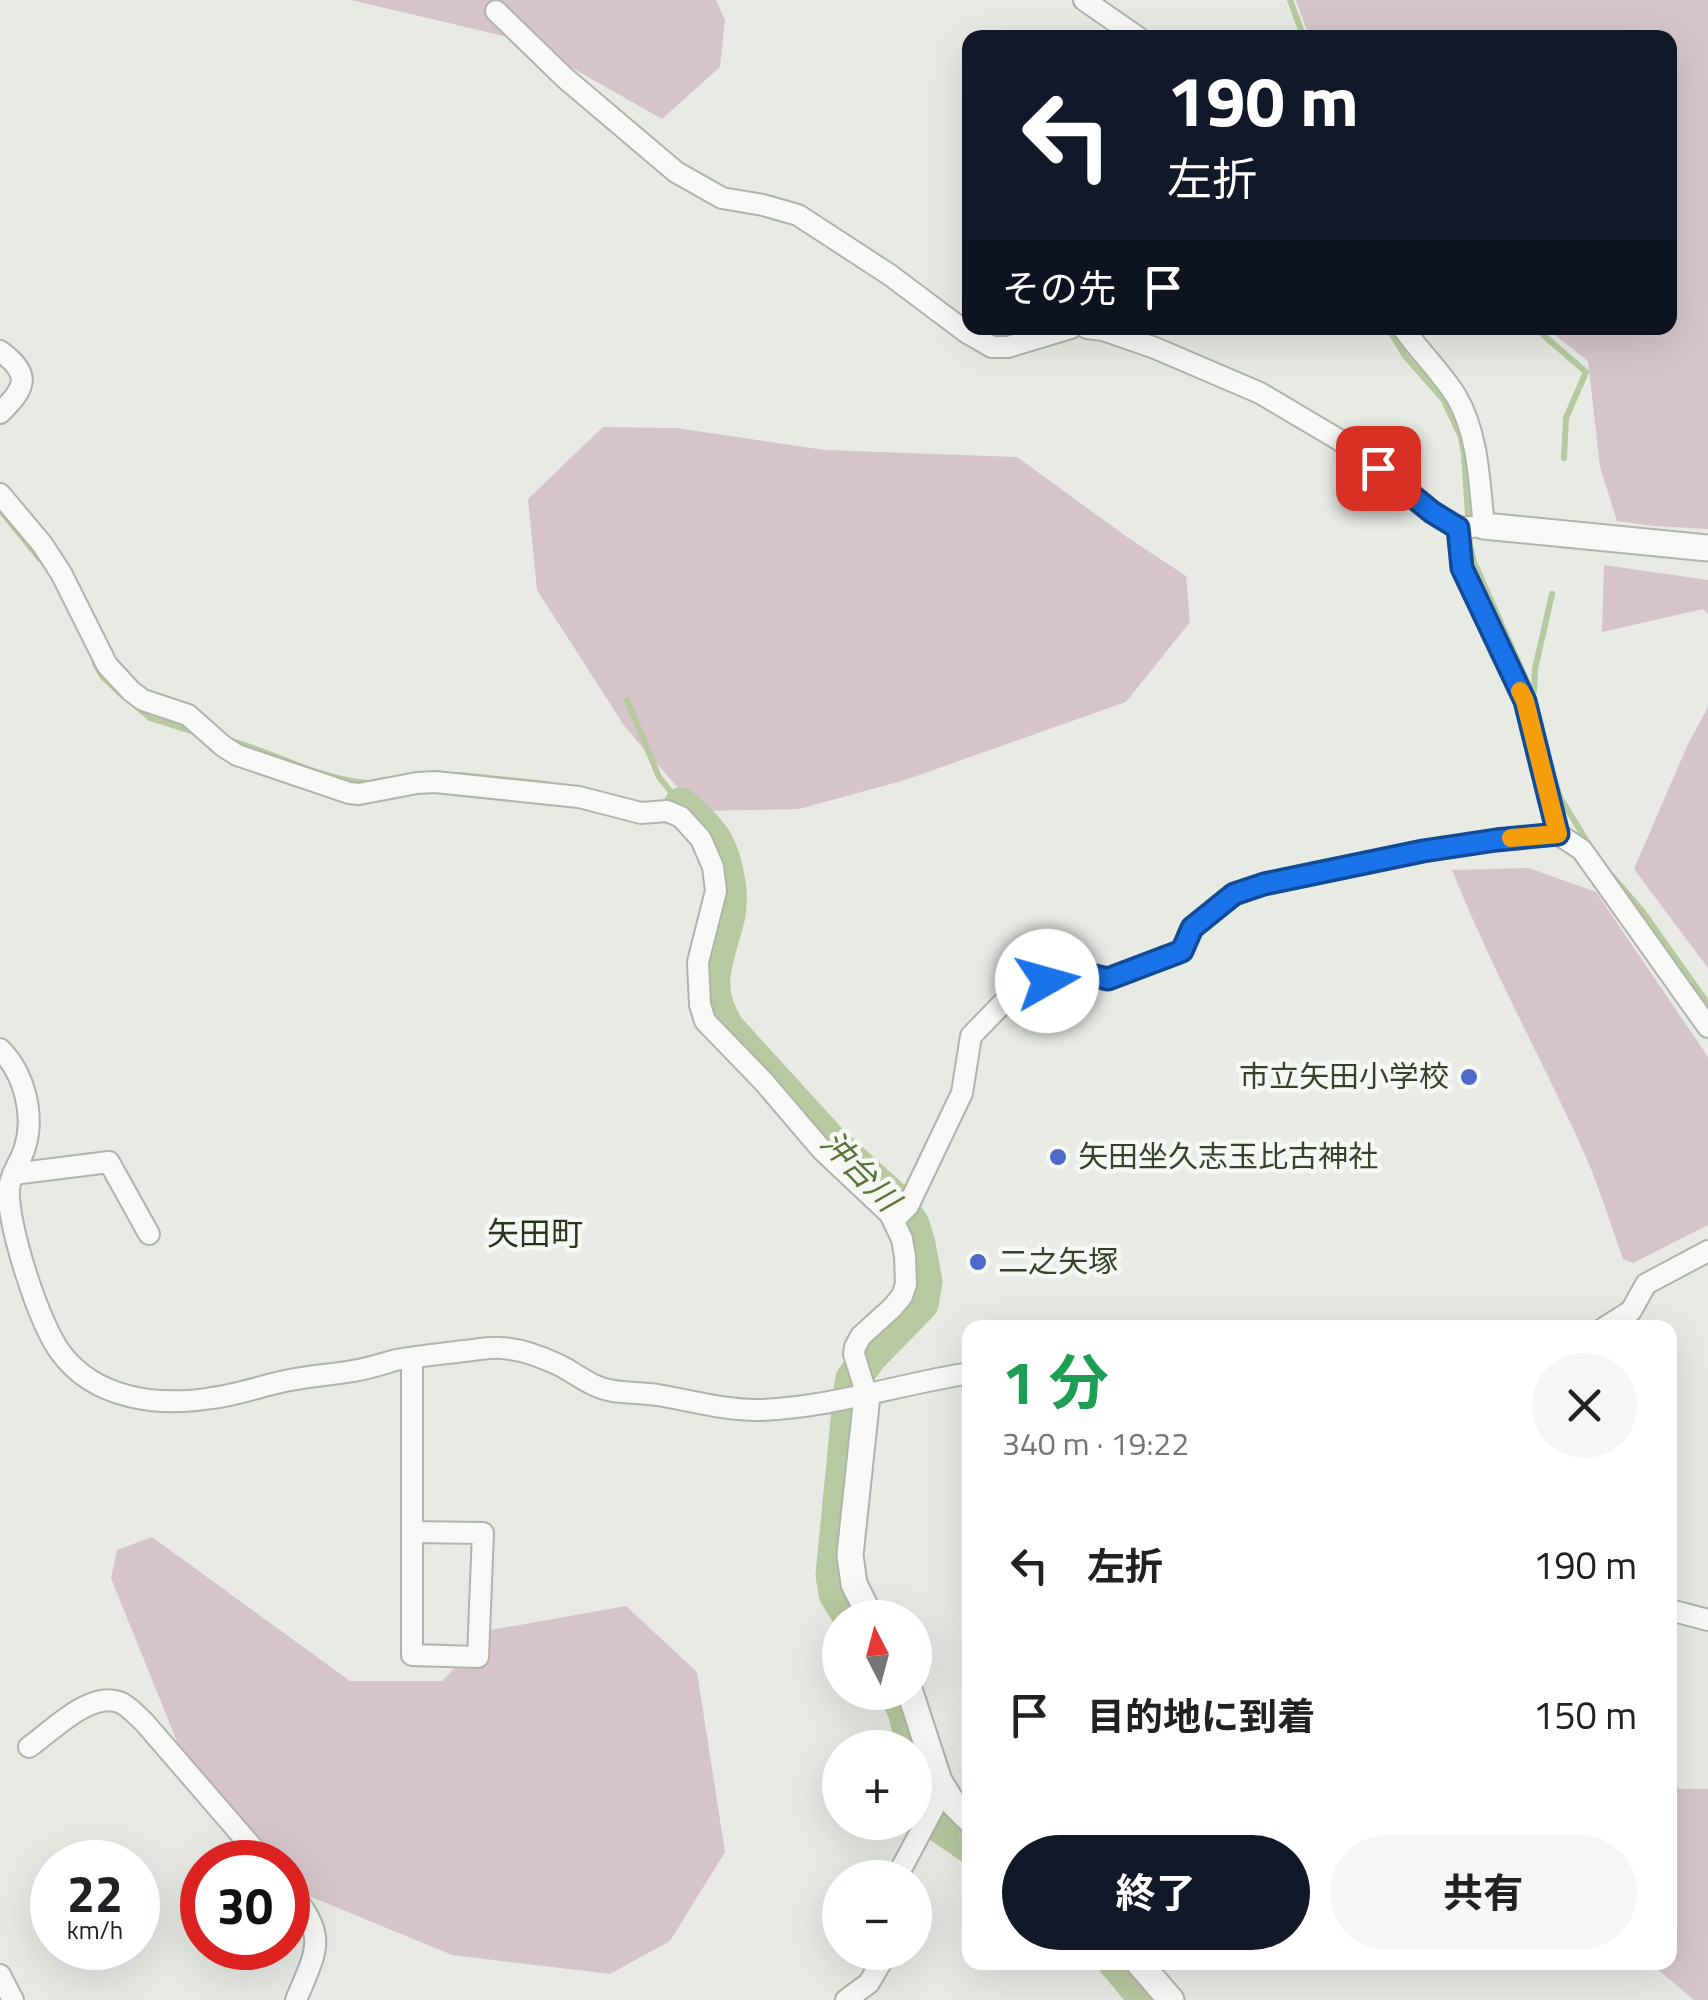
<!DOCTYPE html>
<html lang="ja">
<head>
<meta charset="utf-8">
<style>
  :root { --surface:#fff; --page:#f6f6f6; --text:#202124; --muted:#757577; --accent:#111827 }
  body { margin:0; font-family:"Titillium Web","Noto Sans JP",sans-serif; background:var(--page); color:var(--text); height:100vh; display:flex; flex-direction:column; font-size:38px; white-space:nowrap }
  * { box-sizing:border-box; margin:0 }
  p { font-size:32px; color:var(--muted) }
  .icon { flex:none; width:55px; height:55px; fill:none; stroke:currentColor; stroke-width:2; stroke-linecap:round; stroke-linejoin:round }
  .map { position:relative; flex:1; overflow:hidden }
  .panel { position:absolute; left:962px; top:1320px; width:715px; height:650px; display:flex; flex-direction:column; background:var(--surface); border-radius:20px; box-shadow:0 10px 40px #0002 }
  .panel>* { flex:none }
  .top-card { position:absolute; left:962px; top:30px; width:715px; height:305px; border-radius:20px; box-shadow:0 10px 40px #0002; background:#111827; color:#fff; overflow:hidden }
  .needle { width:65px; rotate:354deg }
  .fabs { position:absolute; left:822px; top:1600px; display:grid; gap:20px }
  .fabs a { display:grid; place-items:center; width:110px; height:110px; border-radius:50%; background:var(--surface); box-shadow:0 10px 40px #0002; font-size:50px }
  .speed { position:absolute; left:30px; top:1840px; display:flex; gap:20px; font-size:50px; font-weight:700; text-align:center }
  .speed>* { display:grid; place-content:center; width:130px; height:130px; border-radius:50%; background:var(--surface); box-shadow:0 10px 40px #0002; line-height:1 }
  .speed small { font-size:25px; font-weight:400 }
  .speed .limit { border:15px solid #d22; background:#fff; color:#111 }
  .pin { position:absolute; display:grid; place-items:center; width:85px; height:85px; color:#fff; margin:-42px; border-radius:20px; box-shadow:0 5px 15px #0006 }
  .me { position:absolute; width:110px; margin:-55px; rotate:83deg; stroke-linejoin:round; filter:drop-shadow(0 0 8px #0008) }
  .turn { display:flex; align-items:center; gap:35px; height:210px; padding:0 40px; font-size:45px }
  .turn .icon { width:130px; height:130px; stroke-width:2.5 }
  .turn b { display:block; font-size:70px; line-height:85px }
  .then { display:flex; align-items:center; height:95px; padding:0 40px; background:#0003; gap:20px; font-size:38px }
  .round { display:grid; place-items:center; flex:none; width:105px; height:105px; border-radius:52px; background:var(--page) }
  .headline { display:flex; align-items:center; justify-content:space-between; height:170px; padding:0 40px }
  h1 { font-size:60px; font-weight:700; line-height:75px; color:#1e9e55 }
  .action { display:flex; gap:20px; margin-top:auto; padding:20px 40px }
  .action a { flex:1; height:115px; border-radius:60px; background:var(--accent); color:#fff; font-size:40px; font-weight:700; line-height:115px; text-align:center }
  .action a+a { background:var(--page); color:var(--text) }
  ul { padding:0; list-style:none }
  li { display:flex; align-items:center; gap:30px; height:150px; padding:0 40px }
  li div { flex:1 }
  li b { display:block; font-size:38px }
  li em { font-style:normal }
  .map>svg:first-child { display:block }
  .green { fill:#d5c5ca }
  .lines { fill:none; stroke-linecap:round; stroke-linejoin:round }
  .stream { stroke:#b7c9a0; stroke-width:6 }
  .river { stroke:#b7c9a0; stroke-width:35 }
  .minor-casing { stroke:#aeb5a9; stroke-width:24 }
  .tertiary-casing { stroke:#aeb5a9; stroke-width:29 }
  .minor { stroke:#f8f9f6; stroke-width:20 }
  .tertiary { stroke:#f8f9f6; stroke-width:25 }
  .route-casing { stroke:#114b97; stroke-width:25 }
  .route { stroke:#1a73e8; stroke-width:18 }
  .slow { stroke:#f59e0b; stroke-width:18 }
  .poi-dot { fill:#4e69ca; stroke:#f6f8f3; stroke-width:4 }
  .labels { text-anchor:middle; stroke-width:9; stroke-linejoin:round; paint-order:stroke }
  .poi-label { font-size:30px; fill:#36432c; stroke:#f6f8f3; text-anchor:start }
  .water-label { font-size:32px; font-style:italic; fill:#577637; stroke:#f6f8f3 }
  .neighbourhood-label { font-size:32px; fill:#27341e; stroke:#f6f8f3 }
</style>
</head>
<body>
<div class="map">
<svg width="1708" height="2000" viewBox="0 0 1708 2000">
  <rect width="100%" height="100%" fill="#e7ebe4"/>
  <!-- green -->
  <g class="green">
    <polygon points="351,0 716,0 725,20 720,67 662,119 525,41"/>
    <polygon points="1296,0 1708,0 1708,529 1653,526 1617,521 1600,467 1588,361 1546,328 1670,328 1670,38 1312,37 1306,28"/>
    <polygon points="603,427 676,428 825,450 1017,457 1127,537 1186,576 1190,622 1126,702 905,780 799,809 698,811 625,727 537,590 528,499"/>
    <polygon points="1604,565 1708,580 1708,614 1703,609 1602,632"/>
    <polygon points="1708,707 1708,968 1634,869 1688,744"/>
    <path d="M1529,868l67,24 112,165v168l-75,38 -10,-4c-12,-34 -23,-69 -37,-102 -43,-96 -95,-189 -134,-287z"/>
    <polygon points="152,1537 350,1681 442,1681 491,1630 626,1606 697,1672 725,1852 670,1941 610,1974 452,1955 309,1896 288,1874 288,1862 276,1862 190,1774 111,1578 117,1550"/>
    <polygon points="1670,1782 1679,1789 1708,1789 1708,2000 1694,2000 1650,1963 1670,1962"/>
  </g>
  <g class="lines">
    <!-- stream -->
    <g class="stream">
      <polyline points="1290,0 1304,38"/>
      <polyline points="1388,328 1405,356 1443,399 1461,437 1464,454 1470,545 1474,562 1533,695"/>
      <polyline points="1535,328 1586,372 1566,418 1564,458"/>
      <polyline points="0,510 40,559"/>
      <polyline points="95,663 102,676 122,695"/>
      <polyline points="1534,691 1535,669 1552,594"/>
      <polyline points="627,700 659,777 681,805"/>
      <polyline points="136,706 150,718 197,733"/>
      <path d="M228,740c47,13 92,40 141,43"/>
      <polyline points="460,775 547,784"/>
      <polyline points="1554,779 1561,799 1588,843"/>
      <polyline points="1613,877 1643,912 1708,1004"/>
    </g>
    <!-- river -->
    <g class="river">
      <path d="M681,805c30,26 41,38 47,78 2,13 2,27 -2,40 -11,41 -24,65 1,105l104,114 64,58 17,24 6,20 7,38 -4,22 -51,52 -17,23 -2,11 -18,185 3,19 15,24"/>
      <polyline points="897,1692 906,1714 913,1748"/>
      <polyline points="915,1772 938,1824 970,1846"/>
      <polyline points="1115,1962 1147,2000"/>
    </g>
    <defs>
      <g id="minor">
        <polyline points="1084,0 1139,38"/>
        <polyline points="496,11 565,78 676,172 722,198 763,205 798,215 890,275 966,332 992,347 1008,347 1071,328"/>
        <path d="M1087,328l16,2 52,18 105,45 81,48 90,71 27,16 26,-2c-5,-43 -5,-91 -28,-130 -15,-24 -37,-45 -53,-68"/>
        <path d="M0,351c32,23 26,37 0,62"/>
        <polyline points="0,494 42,544 61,573 107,665 131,691 143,700 188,715 223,746 237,755 349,793 359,794 417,783 435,782 579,797 641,813 667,811 681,817 701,839 713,867 716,891 698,962 700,1005 705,1021 764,1082 822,1150 890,1214 902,1239 905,1256 906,1284 902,1296 892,1308 861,1336 855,1347 854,1354 867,1396"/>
        <polyline points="1458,528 1462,568 1525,701 1558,834"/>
        <path d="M0,1049c24,24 35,65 25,98 -4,15 -15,27 -16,42 -2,36 30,135 52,164 34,46 97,54 151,45 25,-3 49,-12 73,-17 22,-5 45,-6 68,-10 14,-2 29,-7 43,-11 23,-4 45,-6 68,-9 12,-1 25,-4 37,-3 19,1 41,9 58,17 18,9 33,23 54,26 15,2 30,2 45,4 35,6 69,16 104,15 71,-3 138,-26 208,-37"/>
        <polyline points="13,1174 109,1162 149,1234"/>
        <polyline points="894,1220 908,1206 962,1093 971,1036 1004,1002 1047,981 1064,969 1108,979 1182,951 1192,927 1234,895 1264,884 1423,851 1497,840 1558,834 1582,850 1708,1027"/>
        <polyline points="1604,1328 1631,1311 1646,1284 1708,1251"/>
        <polyline points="412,1532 483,1533 478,1657 412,1655 412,1358"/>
        <polyline points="1670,1610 1708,1620"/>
        <path d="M29,1747c23,-16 61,-56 90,-45 9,3 17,13 25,20l121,140"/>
        <polyline points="901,1878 901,1869 943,1790"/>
        <path d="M288,1889c40,48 30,58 8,111"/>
        <polyline points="0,1975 13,2000"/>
        <polyline points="846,2000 869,1983 887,1952"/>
      </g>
      <g id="tertiary">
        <polyline points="1484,526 1708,548"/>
        <polyline points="867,1396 850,1555 854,1584 871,1618"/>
        <polyline points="910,1692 939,1781 952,1802 970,1820"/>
        <polyline points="1138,1962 1171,2000"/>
      </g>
    </defs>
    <!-- minor casing -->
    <use href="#minor" class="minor-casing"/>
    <!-- tertiary casing -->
    <use href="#tertiary" class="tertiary-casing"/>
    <!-- minor -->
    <use href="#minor" class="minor"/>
    <!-- tertiary -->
    <use href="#tertiary" class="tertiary"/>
  </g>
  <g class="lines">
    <defs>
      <polyline id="route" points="1047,981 1064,969 1108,979 1182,951 1192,928 1234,894 1264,884 1423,851 1496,840 1558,834 1525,701 1462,568 1458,528 1432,512 1378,468"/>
    </defs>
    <!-- route casing -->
    <use href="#route" class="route-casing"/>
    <!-- route -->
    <use href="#route" class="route"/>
    <!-- slow -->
    <polyline class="slow" points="1511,838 1558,834 1525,701 1520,691"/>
  </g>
  <!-- markers -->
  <g class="poi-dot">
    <circle cx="1469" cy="1077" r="10"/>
    <circle cx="1058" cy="1157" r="10"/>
    <circle cx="978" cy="1262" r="10"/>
  </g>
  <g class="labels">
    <!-- poi labels -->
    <g class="poi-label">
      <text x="1449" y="1087" text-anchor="end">市立矢田小学校</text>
      <text x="1078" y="1167">矢田坐久志玉比古神社</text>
      <text x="998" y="1272">二之矢塚</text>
    </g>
    <!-- water labels -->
    <g class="water-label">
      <text transform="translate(860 1171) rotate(46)" y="11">沖台川</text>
    </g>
    <!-- neighbourhood labels -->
    <g class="neighbourhood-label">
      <text x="535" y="1245">矢田町</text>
    </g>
  </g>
</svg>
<div class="fabs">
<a><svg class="needle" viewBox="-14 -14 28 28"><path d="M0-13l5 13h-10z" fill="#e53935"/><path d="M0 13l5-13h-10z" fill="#757577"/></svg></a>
<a>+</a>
<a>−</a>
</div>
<div class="speed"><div>22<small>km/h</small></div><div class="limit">30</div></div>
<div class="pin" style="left:1378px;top:468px;background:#d93025"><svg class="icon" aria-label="arrive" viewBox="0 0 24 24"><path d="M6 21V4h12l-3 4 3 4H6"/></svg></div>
<svg class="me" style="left:1047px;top:981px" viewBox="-20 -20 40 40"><circle r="19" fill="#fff"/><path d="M0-13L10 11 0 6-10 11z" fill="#1a73e8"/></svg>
<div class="top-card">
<div class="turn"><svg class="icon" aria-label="left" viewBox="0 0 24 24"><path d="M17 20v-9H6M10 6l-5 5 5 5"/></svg><div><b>190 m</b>左折</div></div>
<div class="then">その先<svg class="icon" aria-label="arrive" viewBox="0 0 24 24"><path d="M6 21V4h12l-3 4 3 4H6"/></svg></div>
</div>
<section class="panel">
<div class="headline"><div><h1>1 分</h1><p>340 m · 19:22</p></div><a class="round"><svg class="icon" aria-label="close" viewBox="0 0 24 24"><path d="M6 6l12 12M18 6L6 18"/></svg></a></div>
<ul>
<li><svg class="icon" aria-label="left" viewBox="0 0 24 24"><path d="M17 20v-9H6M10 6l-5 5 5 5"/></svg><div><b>左折</b></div><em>190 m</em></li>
<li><svg class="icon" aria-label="arrive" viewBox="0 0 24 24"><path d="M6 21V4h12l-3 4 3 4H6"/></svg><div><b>目的地に到着</b></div><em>150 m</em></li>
</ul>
<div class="action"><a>終了</a><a>共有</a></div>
</section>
</div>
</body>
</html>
